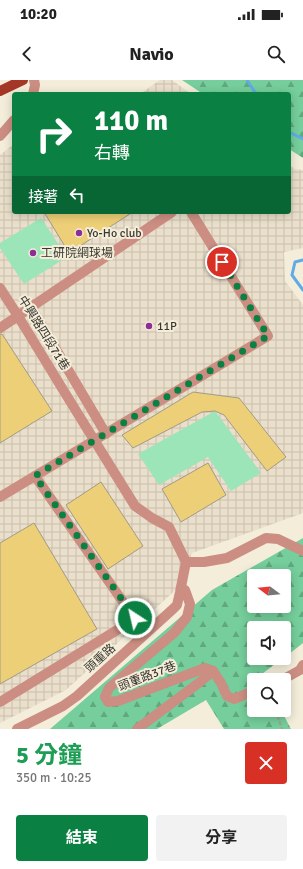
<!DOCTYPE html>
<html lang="zh-TW">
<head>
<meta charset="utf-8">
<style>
  :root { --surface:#fff; --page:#f2f2f2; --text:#222; --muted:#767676; --accent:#0b8043 }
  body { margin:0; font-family:Signika,"Noto Sans TC",sans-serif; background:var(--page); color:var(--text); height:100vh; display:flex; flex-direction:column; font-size:15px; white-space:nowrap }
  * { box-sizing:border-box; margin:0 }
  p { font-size:13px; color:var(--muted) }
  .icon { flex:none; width:22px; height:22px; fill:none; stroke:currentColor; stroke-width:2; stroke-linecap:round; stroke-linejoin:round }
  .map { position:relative; height:649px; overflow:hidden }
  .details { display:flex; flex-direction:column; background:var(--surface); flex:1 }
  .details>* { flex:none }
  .guide { position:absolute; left:12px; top:12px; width:279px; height:122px; border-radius:4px; box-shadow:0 2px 10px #0003; background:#0b8043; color:#fff; overflow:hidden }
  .needle { width:26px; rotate:286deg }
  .tools { position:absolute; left:247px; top:489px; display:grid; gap:8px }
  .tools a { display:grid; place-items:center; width:44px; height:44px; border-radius:4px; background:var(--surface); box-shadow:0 2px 10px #0003; font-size:20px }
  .pin { position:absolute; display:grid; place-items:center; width:34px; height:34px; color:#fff; margin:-17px; border:2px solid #fff; border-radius:50%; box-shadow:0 1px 4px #0007 }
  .me { position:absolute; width:44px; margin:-22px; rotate:325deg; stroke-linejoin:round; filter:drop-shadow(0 0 3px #0008) }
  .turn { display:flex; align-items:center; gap:14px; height:84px; padding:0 16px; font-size:18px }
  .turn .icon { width:52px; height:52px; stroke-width:2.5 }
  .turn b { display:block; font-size:28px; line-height:34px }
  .then { display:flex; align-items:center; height:38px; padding:0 16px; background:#0003; gap:8px; font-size:15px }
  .round { display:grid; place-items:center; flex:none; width:42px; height:42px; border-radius:4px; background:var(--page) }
  .summary { display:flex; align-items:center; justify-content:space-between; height:68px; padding:0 16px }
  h1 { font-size:24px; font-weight:700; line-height:30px; color:#1e9e55 }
  .button { display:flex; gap:8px; margin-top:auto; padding:8px 16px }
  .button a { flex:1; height:46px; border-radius:4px; background:var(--accent); color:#fff; font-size:16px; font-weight:700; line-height:46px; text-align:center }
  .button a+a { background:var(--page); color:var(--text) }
  .status { display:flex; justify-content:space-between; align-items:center; height:28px; padding:0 20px; background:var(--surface); direction:ltr }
  .status svg { height:11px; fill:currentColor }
  header { display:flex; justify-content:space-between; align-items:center; height:52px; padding:0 16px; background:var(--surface); font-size:18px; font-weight:700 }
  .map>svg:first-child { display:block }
  .industrial { fill:url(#industrial-grid) }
  .green { fill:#9ce5b9 }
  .forest { fill:url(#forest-firs); fill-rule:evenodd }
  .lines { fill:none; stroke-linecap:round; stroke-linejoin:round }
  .stream { stroke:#60abe5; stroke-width:3 }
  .building { fill:#edcf77; stroke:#a19b89 }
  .path { stroke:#a39e90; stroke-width:2; stroke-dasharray:4 2; stroke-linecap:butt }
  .minor { stroke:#cc8e82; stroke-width:10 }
  .major { stroke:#a43725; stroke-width:10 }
  .route { stroke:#0b8043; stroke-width:7; stroke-dasharray:0 12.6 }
  .poi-dot { fill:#8d2d96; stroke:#f4edda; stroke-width:1.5 }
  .labels { text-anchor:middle; stroke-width:4; stroke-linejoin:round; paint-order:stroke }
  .poi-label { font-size:12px; fill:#3a3730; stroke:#f4edda; text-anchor:start }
  .street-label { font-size:12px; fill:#3a3730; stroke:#f4edda }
</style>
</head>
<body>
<div class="status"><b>10:20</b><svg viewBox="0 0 49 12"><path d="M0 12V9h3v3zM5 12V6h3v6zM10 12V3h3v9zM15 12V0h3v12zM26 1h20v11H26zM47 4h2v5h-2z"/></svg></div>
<header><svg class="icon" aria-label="back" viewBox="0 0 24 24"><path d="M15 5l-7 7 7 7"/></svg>Navio<svg class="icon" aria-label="search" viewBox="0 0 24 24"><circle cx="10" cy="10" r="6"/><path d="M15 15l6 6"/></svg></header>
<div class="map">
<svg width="303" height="649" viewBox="0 0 303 649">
  <defs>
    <pattern id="industrial-grid" width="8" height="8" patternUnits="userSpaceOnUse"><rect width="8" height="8" fill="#e9dfca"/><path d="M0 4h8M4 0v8" fill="none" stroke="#c9c0ae"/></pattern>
    <pattern id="forest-firs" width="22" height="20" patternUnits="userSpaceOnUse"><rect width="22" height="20" fill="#75ce9b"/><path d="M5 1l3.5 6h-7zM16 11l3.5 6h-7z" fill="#61a87f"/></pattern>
  </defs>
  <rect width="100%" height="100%" fill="#f4edda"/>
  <!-- industrial -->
  <g class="industrial">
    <polygon points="160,0 172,0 191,14 140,14"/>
    <polygon points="14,64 14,132 289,132 289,85 295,89 303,90 303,168 284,172 285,201 303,225 303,433 192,473 180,506 66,610 0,643 0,75"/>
  </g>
  <!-- green -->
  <g class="green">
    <polygon points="41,138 67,177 24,204 0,168 0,163"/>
    <polygon points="215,331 261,393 231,411 208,377 159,405 138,374"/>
  </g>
  <!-- forest -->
  <g class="forest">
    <polygon points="182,0 303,0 303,78 289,69 289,14 203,14"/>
    <path d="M303,458v105l-19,15v-30h-30v30h29l-21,16 3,6h-11v30h27l10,19h-67l-18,-29 -49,29h-107l162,-139zM254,496h30v30h-30z"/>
  </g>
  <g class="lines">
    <!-- stream -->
    <g class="stream">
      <polyline points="247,0 256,14"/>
      <polyline points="289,52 303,59"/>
      <polyline points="303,180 295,182 292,195 303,210"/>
    </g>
  </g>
  <!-- building -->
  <g class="building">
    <polygon points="44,132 133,132 69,173"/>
    <polygon points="0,254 2,254 52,331 0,363"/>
    <polygon points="193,312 239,318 286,377 267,391 224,335 215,331 202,332 133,368 122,355"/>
    <polygon points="208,383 226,415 181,442 162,409"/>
    <polygon points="101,402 143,466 108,489 66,425"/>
    <polygon points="34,443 97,549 0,604 0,463"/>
  </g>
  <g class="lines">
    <!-- path -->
    <polyline class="path" points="277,630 277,634 282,649"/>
    <!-- minor -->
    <g class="minor">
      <polyline points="33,14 35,5 34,0"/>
      <polyline points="0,56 14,40"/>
      <polyline points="0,208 18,236 65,313 135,426 152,438 169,447 186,482 180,512 177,525 173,529 77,616 63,626 17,649"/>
      <polyline points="31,227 106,354"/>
      <polyline points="0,248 172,132"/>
      <polyline points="0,417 268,256 191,132"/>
      <polyline points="186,482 204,482 227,478 266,458 278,459 303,471"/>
      <polyline points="185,510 190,524 187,537 174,553 109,608 105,617 108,622 118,621 205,588 213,591 221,603 227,616 234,619 254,611"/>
      <polyline points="282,600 300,590 303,585"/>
      <polyline points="0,622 135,539 35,396"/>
      <polyline points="137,649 200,602 213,591"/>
    </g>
    <!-- major -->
    <polyline class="major" points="0,11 23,0"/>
  </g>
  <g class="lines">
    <!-- route -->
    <polyline class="route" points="135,538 35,396 268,256 222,182"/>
  </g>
  <!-- markers -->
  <g class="poi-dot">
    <circle cx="79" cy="153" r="4"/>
    <circle cx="33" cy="173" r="4"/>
    <circle cx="149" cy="246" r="4"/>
  </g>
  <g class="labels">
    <!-- poi labels -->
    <g class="poi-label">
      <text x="87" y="157">Yo-Ho club</text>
      <text x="41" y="177">工研院網球場</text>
      <text x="157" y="250">11P</text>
    </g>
    <!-- street labels -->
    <g class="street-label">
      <text transform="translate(44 253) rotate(58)" y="4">中興路四段71巷</text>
      <text transform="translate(100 578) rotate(-42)" y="4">頭重路</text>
      <text transform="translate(147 596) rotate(-21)" y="4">頭重路37巷</text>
    </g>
  </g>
</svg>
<div class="tools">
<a><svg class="needle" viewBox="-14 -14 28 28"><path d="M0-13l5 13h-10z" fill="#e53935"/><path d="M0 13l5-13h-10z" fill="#767676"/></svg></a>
<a><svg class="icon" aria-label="sound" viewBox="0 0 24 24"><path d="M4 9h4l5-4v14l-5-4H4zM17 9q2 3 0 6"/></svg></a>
<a><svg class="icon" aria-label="search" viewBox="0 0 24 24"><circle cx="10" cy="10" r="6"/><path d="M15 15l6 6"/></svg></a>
</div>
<div class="pin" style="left:222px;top:182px;background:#d93025"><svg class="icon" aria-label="arrive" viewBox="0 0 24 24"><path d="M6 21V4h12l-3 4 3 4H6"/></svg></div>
<svg class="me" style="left:135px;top:538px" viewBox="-20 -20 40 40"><circle r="17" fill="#0b8043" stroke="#fff" stroke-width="3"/><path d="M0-11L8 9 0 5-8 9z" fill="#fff"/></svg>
<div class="guide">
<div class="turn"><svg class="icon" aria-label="right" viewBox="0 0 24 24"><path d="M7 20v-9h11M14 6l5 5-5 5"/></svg><div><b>110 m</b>右轉</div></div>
<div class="then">接著<svg class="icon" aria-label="left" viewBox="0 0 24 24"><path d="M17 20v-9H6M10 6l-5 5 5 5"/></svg></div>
</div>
</div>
<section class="details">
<div class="summary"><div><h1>5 分鐘</h1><p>350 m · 10:25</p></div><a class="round" style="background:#d93025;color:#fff"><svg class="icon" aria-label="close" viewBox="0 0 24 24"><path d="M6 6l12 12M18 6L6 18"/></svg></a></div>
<div class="button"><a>結束</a><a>分享</a></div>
</section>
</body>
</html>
